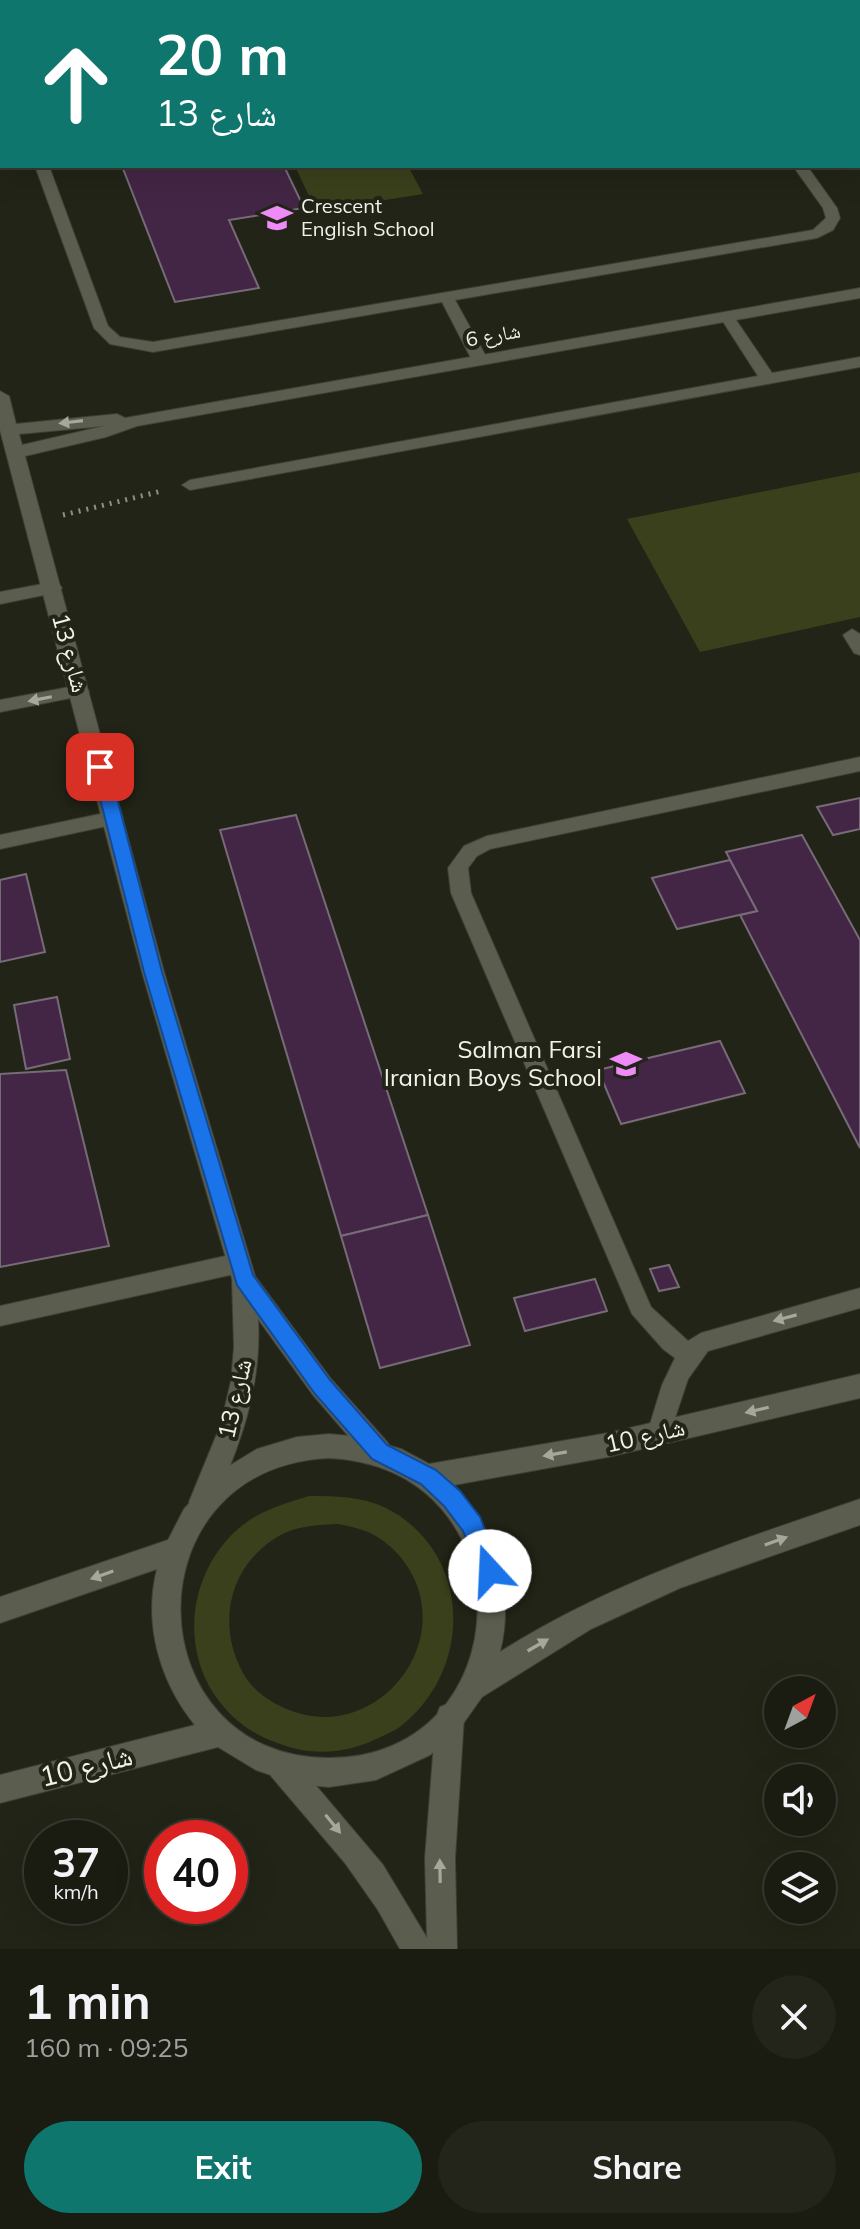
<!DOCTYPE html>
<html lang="en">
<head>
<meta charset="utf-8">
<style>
  :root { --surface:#1a1b11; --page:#23241a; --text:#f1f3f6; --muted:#9fa19f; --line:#383931; --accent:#0f766e }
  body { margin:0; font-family:Mulish,"Noto Naskh Arabic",sans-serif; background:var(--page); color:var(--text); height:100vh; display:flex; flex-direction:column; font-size:30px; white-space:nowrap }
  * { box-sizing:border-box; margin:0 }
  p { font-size:26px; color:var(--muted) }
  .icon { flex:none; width:44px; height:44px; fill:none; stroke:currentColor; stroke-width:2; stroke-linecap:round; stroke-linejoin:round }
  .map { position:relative; height:1949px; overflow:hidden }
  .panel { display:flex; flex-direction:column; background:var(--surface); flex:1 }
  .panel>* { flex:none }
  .banner { position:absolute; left:0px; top:0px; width:860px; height:168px; box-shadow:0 8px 32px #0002,0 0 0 2px var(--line); background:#0f766e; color:#fff; overflow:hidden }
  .needle { width:52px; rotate:41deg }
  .fabs { position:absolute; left:764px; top:1676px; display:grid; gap:16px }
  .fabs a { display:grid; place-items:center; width:72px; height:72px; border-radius:50%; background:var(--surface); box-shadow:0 8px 32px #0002,0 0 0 2px var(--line); font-size:40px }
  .speed { position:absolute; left:24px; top:1820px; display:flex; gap:16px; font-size:40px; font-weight:700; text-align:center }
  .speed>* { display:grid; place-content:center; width:104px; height:104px; border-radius:50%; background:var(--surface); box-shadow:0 8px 32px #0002,0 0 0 2px var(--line); line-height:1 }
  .speed small { font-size:20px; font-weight:400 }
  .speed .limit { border:12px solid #d22; background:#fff; color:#111 }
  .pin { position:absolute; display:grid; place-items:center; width:68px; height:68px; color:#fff; margin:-34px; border-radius:16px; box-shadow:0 4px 12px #0006 }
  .me { position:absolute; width:88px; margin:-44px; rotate:340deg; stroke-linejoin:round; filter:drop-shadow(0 0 6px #0008) }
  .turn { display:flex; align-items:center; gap:28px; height:168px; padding:0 24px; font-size:36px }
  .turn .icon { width:104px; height:104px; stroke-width:2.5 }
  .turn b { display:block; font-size:56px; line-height:68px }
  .round { display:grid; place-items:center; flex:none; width:84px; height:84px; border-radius:42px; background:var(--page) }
  .summary { display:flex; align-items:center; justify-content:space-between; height:136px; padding:0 24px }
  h1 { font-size:48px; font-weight:700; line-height:60px }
  .action { display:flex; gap:16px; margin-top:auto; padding:16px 24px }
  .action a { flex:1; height:92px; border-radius:48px; background:var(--accent); color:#fff; font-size:32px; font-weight:700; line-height:92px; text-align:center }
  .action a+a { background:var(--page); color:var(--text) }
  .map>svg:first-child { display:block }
  .green { fill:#3b401c; fill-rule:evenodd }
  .building { fill:#432645; stroke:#776b78; stroke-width:2 }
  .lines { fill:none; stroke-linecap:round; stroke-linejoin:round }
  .service-casing { stroke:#3e4036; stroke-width:2 }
  .minor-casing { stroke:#3e4036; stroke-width:2 }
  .tertiary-casing { stroke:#3e4036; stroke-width:2 }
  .path { stroke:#8e9085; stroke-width:5; stroke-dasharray:2 6; stroke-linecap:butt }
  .service { fill:#5b5e4e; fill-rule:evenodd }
  .minor { fill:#5b5e4e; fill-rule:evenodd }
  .tertiary { fill:#5b5e4e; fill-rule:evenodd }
  .oneway { fill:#a6a89c }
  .route { fill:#1a73e8; stroke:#114b97; stroke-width:2 }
  .labels { text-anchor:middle; stroke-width:8; stroke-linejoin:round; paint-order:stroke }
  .far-poi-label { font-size:20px; fill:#f1f3ea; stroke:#222417; text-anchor:start }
  .far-street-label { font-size:20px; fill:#f1f3ea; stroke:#222417 }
  .street-label { font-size:24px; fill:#f1f3ea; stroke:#222417 }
  .poi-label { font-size:24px; fill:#f1f3ea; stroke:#222417; text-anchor:end }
  .near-street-label { font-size:28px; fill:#f1f3ea; stroke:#222417 }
</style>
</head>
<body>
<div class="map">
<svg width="860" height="1949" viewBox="0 0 860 1949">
  <rect width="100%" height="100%" fill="#222417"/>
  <!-- green -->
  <g class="green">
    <polygon points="295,166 408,166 423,194 316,211"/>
    <polygon points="860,472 860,617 700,652 627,519"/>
    <path d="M309,1496c26,0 52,0 77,12 86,44 88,161 15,218 -8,6 -19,10 -27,14 -23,11 -52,15 -77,9 -36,-9 -62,-24 -83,-55 -34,-51 -23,-124 24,-165 20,-18 45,-25 71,-33zM338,1524c10,2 20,4 30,8 14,6 28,18 37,31 55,77 -28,182 -116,147 -19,-8 -36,-19 -46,-37 -26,-47 -15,-104 31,-134 19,-13 42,-14 64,-15z"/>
  </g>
  <!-- building -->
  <g class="building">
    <polygon points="366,0 616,0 617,2 351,2"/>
    <polygon points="122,166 284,166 304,208 229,220 259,288 175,302"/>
    <polygon points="860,798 860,829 833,835 817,807"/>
    <polygon points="296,815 428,1215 341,1236 220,830"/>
    <polygon points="802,835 860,940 860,1148 740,915 757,911 726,852"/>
    <polygon points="730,860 757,911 677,929 652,878"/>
    <polygon points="26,874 45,952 0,962 0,880"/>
    <polygon points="57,997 70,1059 26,1069 14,1005"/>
    <polygon points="720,1041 745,1093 621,1124 598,1070"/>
    <polygon points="66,1070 109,1246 0,1267 0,1074"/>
    <polygon points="428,1215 470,1345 380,1368 341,1236"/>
    <polygon points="669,1265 679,1287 659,1291 650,1269"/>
    <polygon points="595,1279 607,1311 525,1331 514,1298"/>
  </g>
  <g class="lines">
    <defs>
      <g id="service">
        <polygon points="353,0 368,0 353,2"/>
        <polygon points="613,0 625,0 626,2 614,2"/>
        <polygon points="665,0 678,0 679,2 666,2"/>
        <polygon points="0,36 2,37 2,50 0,49"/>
        <polygon points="35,166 49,166 108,326 120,337 153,342 813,230 826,218 823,208 793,166 807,166 837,208 840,218 833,230 817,238 455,300 488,360 480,365 472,360 442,302 153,352 110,344 94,328"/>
        <polygon points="727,313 732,314 772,373 860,357 860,367 190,490 182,485 190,480 758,376 720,317"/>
        <polygon points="53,582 59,584 62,588 59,592 0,604 0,592"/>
        <polygon points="852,629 860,634 860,655 854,653 843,635"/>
        <polygon points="80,685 89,691 86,695 0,712 0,700"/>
        <polygon points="860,757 860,771 490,849 477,856 468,868 471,893 651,1307 688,1341 701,1333 860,1288 860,1308 708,1351 688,1379 667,1442 659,1445 651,1442 647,1434 662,1385 675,1358 663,1349 632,1314 451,893 448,868 464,846 487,836"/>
        <polygon points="114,811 121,813 123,818 121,823 0,849 0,835"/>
        <polygon points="239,1253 247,1256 250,1263 247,1270 239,1273 0,1326 0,1306"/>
      </g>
      <g id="minor">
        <polygon points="736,0 750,0 752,2 738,2"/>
        <rect x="858" y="138" width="2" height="10"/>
        <path d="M860,288v10l-723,128 -31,11 -81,19 139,516 91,304 76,103 57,64 4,9 -4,9 -9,3 -9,-3 -57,-66 -55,-76c4,70 -19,129 -47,192l-9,4 -9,-4 -4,-9 32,-78 10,-43 3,-34 -2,-68 -90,-307 -142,-542v-39l9,5 7,28 101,-10 8,4zM104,426l-82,19 -3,-11z"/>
        <polygon points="450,1703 460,1707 464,1717 455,1858 457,1949 400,1949 378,1910 345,1863 271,1776 267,1766 271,1756 281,1752 291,1756 383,1865 427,1938 425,1858 436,1717 440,1707"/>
      </g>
      <path id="tertiary" d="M860,1374v24l-252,59 -154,28c42,46 61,106 46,167 112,-71 235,-110 360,-153v26l-180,63 -89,41 -109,68 -27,38 -25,20 -54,25 -47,7 -32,-3 -41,-14 -38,-23 -218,56v-28l195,-50c-35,-43 -52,-101 -38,-156l-157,54v-26l168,-57 16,-31 32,-35 41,-25 40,-12 32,-3 32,3 40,12 28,15 179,-31zM329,1458c203,10 193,300 0,300 -193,0 -203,-290 0,-300z"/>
    </defs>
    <!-- service casing -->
    <use href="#service" class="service-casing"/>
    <!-- minor casing -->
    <use href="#minor" class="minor-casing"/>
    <!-- tertiary casing -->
    <use href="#tertiary" class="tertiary-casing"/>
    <!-- path -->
    <polyline class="path" points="63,515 162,491"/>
    <!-- service -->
    <use href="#service" class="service"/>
    <!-- minor -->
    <use href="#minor" class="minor"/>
    <!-- tertiary -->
    <use href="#tertiary" class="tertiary"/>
  </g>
  <!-- one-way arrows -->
  <defs><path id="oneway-solid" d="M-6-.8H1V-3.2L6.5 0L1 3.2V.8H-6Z" transform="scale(2)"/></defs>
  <g class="oneway">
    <use href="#oneway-solid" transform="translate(71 422) rotate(173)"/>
    <use href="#oneway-solid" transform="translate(40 699) rotate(169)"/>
    <use href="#oneway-solid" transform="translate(785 1318) rotate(165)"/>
    <use href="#oneway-solid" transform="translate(757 1410) rotate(167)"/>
    <use href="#oneway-solid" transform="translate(555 1454) rotate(170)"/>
    <use href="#oneway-solid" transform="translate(776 1541) rotate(-20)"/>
    <use href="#oneway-solid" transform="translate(102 1575) rotate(161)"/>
    <use href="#oneway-solid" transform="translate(538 1645) rotate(-30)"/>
    <use href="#oneway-solid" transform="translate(333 1824) rotate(51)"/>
    <use href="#oneway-solid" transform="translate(440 1871) rotate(-91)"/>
  </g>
  <!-- route -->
  <polygon class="route" points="100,761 109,767 162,972 253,1275 330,1380 387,1445 436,1470 460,1491 480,1517 501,1571 498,1579 490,1582 482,1579 463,1531 444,1506 421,1484 372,1459 315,1394 237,1285 144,972 92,767"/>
  <!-- icons -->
  <defs>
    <symbol id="school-bare" viewBox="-9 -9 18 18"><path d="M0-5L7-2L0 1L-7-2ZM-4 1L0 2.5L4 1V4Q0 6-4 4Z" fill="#ef8bf7" stroke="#222417" stroke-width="2.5" paint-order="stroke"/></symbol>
  </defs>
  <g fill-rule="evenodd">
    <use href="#school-bare" x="255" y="196" width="44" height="44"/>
    <use href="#school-bare" x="604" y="1042" width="44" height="44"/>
  </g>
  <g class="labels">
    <!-- far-poi labels -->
    <g class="far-poi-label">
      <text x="301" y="213">Crescent<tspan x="301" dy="23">English School</tspan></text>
    </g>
    <!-- far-street labels -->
    <g class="far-street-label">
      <text transform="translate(493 335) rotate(-10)" y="7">شارع 6</text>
    </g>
    <!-- street labels -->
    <g class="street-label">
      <text transform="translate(70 653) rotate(75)" y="8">شارع 13</text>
      <text transform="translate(235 1399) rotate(-77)" y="8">شارع 13</text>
      <text transform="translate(645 1436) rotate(-13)" y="8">شارع 10</text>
    </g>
    <!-- poi labels -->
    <g class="poi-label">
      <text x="602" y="1058">Salman Farsi<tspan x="602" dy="28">Iranian Boys School</tspan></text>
    </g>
    <!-- near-street labels -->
    <g class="near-street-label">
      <text transform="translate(86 1766) rotate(-14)" y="10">شارع 10</text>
    </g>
  </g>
</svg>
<div class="fabs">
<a><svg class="needle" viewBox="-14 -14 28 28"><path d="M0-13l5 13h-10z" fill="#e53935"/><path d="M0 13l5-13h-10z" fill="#9fa19f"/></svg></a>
<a><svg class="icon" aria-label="sound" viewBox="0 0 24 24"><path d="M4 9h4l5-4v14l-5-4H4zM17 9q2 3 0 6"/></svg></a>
<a><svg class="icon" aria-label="layers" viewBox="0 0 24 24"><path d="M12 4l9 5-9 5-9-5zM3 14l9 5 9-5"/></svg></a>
</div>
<div class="speed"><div>37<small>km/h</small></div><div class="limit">40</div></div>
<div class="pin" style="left:100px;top:767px;background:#d93025"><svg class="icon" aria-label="arrive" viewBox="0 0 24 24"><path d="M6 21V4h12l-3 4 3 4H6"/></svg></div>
<svg class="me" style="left:490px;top:1571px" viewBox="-20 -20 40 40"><circle r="19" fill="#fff"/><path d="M0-13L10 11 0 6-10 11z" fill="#1a73e8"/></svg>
<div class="banner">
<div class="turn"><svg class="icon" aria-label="ahead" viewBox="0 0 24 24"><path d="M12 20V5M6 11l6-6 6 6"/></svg><div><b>20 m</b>شارع 13</div></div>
</div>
</div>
<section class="panel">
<div class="summary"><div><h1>1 min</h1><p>160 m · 09:25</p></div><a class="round"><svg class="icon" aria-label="close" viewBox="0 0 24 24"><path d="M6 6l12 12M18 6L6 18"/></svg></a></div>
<div class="action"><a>Exit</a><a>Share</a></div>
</section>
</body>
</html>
